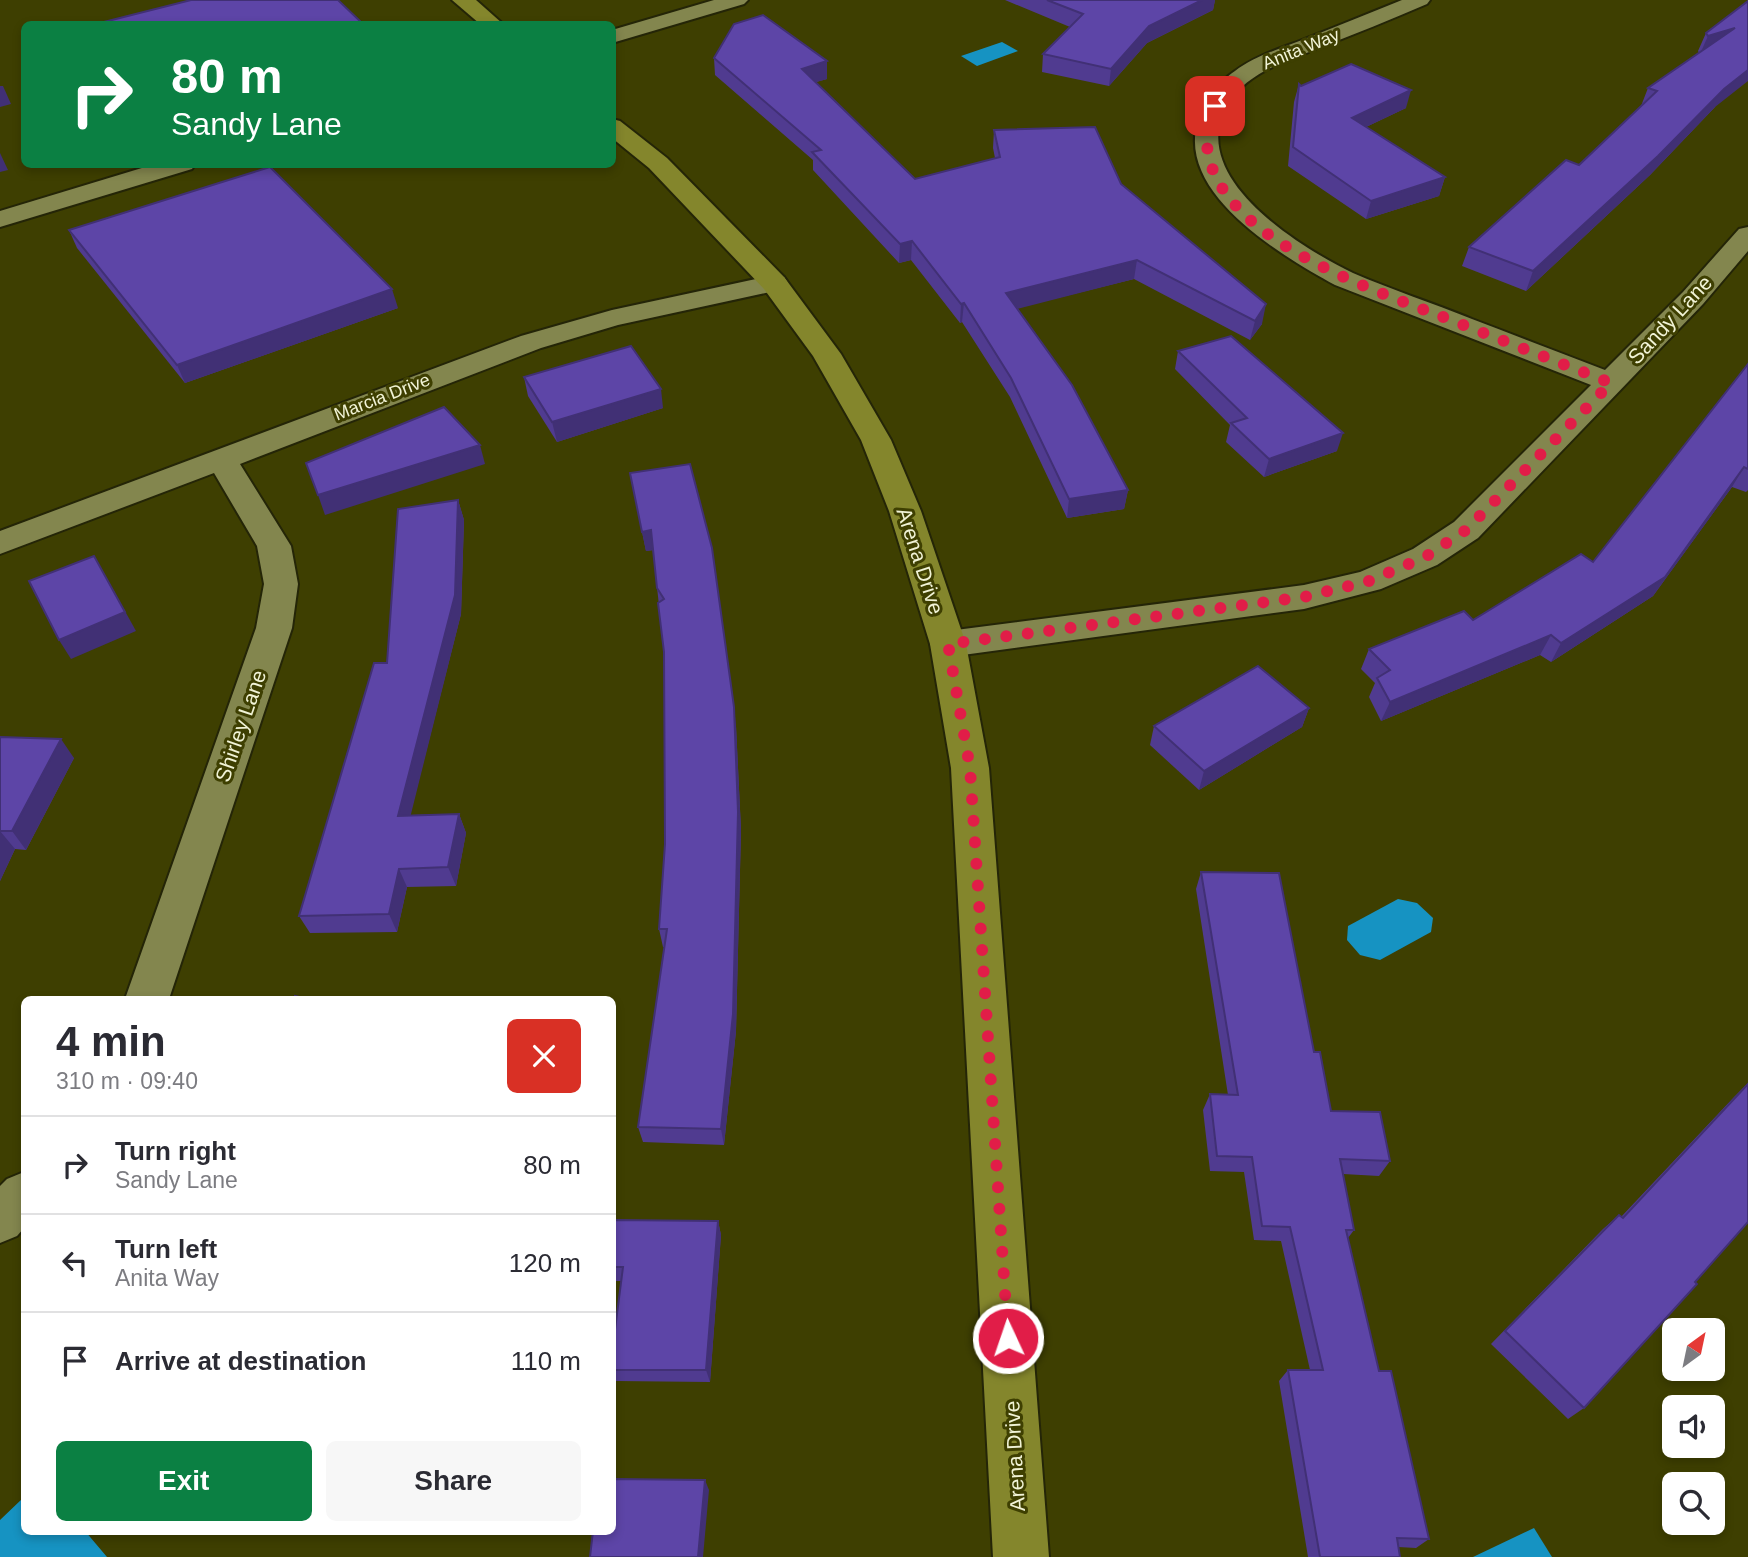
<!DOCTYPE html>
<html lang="en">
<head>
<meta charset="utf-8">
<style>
  :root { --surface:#fff; --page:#f7f7f7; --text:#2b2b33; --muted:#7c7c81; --line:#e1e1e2; --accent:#0b8043 }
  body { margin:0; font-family:Arial,sans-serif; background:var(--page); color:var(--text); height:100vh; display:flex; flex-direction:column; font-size:26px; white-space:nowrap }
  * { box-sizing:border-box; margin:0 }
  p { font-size:23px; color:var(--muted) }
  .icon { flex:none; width:38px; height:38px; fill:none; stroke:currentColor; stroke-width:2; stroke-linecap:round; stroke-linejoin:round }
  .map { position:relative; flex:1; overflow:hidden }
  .details { position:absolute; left:21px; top:996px; width:595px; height:539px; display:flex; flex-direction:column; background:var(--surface); border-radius:10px; box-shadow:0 4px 10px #0003 }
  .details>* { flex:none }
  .banner { position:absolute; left:21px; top:21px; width:595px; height:147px; border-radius:10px; box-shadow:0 4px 10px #0003; background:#0b8043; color:#fff; overflow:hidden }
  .needle { width:46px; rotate:33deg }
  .fabs { position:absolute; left:1662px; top:1318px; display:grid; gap:14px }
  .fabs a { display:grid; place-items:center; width:63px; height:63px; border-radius:10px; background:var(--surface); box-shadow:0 4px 10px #0003; font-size:35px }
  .pin { position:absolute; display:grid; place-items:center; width:60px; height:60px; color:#fff; margin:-30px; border-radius:14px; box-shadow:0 4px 10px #0006 }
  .me { position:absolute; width:77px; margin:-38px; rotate:357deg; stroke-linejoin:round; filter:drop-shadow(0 0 5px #0008) }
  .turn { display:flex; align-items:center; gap:24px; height:147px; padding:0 35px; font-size:32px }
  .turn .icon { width:91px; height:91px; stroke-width:2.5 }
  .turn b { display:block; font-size:49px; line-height:60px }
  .round { display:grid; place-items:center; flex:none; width:74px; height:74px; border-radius:10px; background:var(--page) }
  .overview { display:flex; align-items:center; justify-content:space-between; height:119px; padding:0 35px }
  h1 { font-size:42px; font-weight:600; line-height:52px }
  .primary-button { display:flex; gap:14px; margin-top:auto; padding:14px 35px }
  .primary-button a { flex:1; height:80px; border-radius:10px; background:var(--accent); color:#fff; font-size:28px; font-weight:600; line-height:80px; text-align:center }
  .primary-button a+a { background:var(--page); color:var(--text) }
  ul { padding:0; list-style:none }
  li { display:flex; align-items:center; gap:21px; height:98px; padding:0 35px; border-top:2px solid var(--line) }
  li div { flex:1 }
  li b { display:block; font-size:26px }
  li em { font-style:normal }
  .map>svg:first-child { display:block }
  .water { fill:#1693c2 }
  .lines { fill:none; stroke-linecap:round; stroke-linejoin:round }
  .minor-casing { stroke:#242507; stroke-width:4 }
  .major-casing { stroke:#242507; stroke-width:4 }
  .minor { fill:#83864e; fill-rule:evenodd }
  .major { fill:#84862c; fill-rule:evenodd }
  .wall { fill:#503b90 }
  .shaded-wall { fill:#413075 }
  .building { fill:#5d45a7; stroke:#413075; stroke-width:2 }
  .route { stroke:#e11d48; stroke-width:12; stroke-dasharray:0 21.6 }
  .labels { text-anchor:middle; stroke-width:6; stroke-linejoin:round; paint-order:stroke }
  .far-street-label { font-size:18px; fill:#f1f3d6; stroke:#3e3f01 }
  .street-label { font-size:21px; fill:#f1f3d6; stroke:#3e3f01 }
</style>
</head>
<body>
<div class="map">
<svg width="1748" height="1557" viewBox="0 0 1748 1557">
  <rect width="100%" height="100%" fill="#3e3f01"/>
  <!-- water -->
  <g class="water">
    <polygon points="1002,42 1018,51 977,66 961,56"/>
    <polygon points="1398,899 1417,903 1433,918 1431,932 1380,960 1360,955 1347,940 1348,926"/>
    <polygon points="22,1499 24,1502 24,1531 85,1531 107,1557 0,1557 0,1520"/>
    <polygon points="1534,1528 1552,1557 1473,1557"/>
  </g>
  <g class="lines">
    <defs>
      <g id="minor">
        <polygon points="714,0 748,0 744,4 612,43 612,30"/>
        <path d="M1402,0h28l-3,4c-35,15 -72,30 -108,44 -26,11 -59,20 -79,41 -72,76 53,155 113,184 39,17 80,30 119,46 44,17 89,34 133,51l78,-78 56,-63 9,-2v24l-45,53 -225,234 -41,27 -56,24 -77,20 -356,48 -13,-4 -5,-9 5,-9 13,-4 356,-46 56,-13 53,-23 41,-27 137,-137 -256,-100c-59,-32 -183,-106 -125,-187 7,-10 14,-20 25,-27 20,-15 44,-22 67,-31 34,-13 67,-27 100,-40z"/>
        <polygon points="155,164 195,164 192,169 0,227 0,211"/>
        <polygon points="774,275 784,277 788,283 784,289 618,325 541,348 240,464 291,546 298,584 292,628 169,999 125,999 256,628 264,584 257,546 214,473 0,554 0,531 521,336 612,310"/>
        <polygon points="24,1172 24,1228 17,1236 0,1243 0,1186 7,1179"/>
      </g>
      <g id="major">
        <polygon points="452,0 476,0 503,24 480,24"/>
        <polygon points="612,119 620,121 667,158 784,277 841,354 891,440 921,511 966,644 989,768 1049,1557 993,1557 951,768 930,644 889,511 861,440 813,356 764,289 649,168 612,138"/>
      </g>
    </defs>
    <!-- minor casing -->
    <use href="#minor" class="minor-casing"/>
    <!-- major casing -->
    <use href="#major" class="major-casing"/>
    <!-- minor -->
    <use href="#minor" class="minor"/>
    <!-- major -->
    <use href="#major" class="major"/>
  </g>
  <!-- wall -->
  <g class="wall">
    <polygon points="1005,0 1215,0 1213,10 1147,43 1109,86 1042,72 1043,54 1070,27"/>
    <polygon points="1748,1 1715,107 1650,175 1526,291 1462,266 1469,247 1579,165 1641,106 1648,88 1699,53 1698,51 1706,33"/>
    <polygon points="714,58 827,61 827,79 816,82 915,179 995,158 993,148 994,130 1121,184 1262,324 1250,340 1134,279 1017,308 1128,490 1124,509 1067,518 1010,397 962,322 960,323 911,260 899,263 813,170 813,160 715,75"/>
    <polygon points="1299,84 1301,86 1406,108 1366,127 1445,177 1439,196 1366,219 1288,166 1294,102"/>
    <polygon points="69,230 398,308 185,383 77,248"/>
    <polygon points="1178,351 1337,451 1264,477 1226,442 1230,425 1175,369"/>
    <polygon points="1748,364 1748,490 1746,492 1732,487 1653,596 1551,662 1540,655 1381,721 1369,697 1375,683 1361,669 1369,649 1473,620 1593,562"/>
    <polygon points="524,377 663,408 557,442 528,396"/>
    <polygon points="630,473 736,726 741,830 736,1031 724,1145 643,1142 638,1127 664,947 663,947 659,929 665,844 664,652 653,550 646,551"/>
    <polygon points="458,500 464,520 461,614 410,815 459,814 466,833 456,886 407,887 397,932 310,933 299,916 387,663"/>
    <polygon points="1309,708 1302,727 1199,790 1150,745 1154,726"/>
    <polygon points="0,737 74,758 26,850 15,849 0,881"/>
    <polygon points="1201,872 1314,1052 1331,1111 1390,1161 1379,1176 1343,1174 1354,1230 1348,1238 1379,1371 1429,1539 1416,1548 1398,1547 1400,1557 1308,1557 1279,1381 1288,1370 1310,1370 1281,1241 1254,1240 1244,1172 1210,1171 1203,1110 1210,1094 1228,1095 1196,889"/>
    <polygon points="1748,1083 1584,1408 1568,1419 1491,1344 1603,1229 1619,1215 1621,1217 1735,1096"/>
    <polygon points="612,1220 718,1221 721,1235 710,1382 616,1381 612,1374 612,1353 621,1281 612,1281"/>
  </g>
  <!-- shaded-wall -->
  <g class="shaded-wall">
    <polygon points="1202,0 1215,0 1213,10 1147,43 1109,86 1111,69 1149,26"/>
    <polygon points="1735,28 1700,54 1708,36"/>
    <polygon points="827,61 827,79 802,86 802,69"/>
    <polygon points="1748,70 1748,81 1715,107 1650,175 1526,291 1533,271 1724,89"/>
    <polygon points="0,86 3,86 11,104 0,107"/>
    <polygon points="1411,90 1406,108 1347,136 1352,118"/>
    <polygon points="0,153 8,170 0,172"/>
    <polygon points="1445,177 1439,196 1366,219 1371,201"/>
    <polygon points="912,241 911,260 899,263 900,244"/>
    <polygon points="1137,260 1134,279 1005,312 1006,293"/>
    <polygon points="392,289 398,308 185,383 177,365"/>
    <polygon points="964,303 962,322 960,323 961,304"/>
    <polygon points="1266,304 1262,324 1250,340 1255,321"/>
    <polygon points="661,389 663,408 557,442 552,422"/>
    <polygon points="1343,433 1337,451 1264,477 1269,459"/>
    <polygon points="480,445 485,464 325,515 318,495"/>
    <polygon points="1744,467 1732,487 1653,596 1551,662 1561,643"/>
    <polygon points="1128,490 1124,509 1067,518 1069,499"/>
    <polygon points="458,500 464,520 461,614 406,834 398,816"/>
    <polygon points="651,530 654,550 646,551 642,532"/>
    <polygon points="105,575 136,631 71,659 59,640"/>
    <polygon points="1551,635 1540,655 1381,721 1390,702"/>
    <polygon points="734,707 736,726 741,830 736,1031 724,1145 721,1129"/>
    <polygon points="1309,708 1302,727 1199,790 1204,771"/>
    <polygon points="61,739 74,758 26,850 12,831"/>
    <polygon points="459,814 466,833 456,886 448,867"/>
    <polygon points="0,831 15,849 0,881"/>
    <polygon points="399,869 407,887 397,932 389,914"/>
    <polygon points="718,1221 721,1235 710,1382 706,1370"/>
    <polygon points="705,1480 709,1490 703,1557 698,1557"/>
  </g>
  <!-- building -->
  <g class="building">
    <polygon points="191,0 338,0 363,24 96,24"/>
    <polygon points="1047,0 1202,0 1149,26 1111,69 1043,54 1083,14"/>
    <polygon points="1748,1 1748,70 1724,89 1658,156 1533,271 1469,247 1566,160 1579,165 1657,91 1648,88 1735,28 1708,36 1706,33"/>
    <polygon points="763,15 827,61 802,69 915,179 1000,157 994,130 1095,127 1121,184 1266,304 1255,321 1137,260 1006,293 1072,385 1128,490 1069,499 1011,378 964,303 961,304 912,241 900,244 812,152 821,150 714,58 734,24"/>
    <polygon points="1351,64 1411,90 1352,118 1445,177 1371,201 1293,147 1299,84 1301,86"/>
    <polygon points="270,167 392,289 177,365 69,230"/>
    <polygon points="1231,336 1343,433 1269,459 1231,423 1247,418 1178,351"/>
    <polygon points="631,346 661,389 552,422 524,377"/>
    <polygon points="1748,364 1748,469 1744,467 1665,577 1561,643 1551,635 1390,702 1377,678 1390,670 1369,649 1464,611 1473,620 1581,554 1593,562"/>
    <polygon points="444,407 480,445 318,495 306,463"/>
    <polygon points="690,464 712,548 734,707 738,812 733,1014 721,1129 638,1127 667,929 659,929 665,844 664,652 658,603 664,599 657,588 651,530 642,532 630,473"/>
    <polygon points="458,500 455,595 398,816 459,814 448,867 399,869 389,914 299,916 374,663 387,663 398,509"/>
    <polygon points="94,556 125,612 59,640 29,581"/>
    <polygon points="1258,666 1309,708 1204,771 1154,726"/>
    <polygon points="0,737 61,739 12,831 0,831"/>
    <polygon points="1201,872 1279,873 1314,1052 1320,1052 1331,1111 1380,1112 1390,1161 1340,1159 1354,1230 1346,1230 1379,1371 1391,1371 1429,1539 1397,1538 1400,1557 1320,1557 1288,1370 1323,1370 1290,1227 1262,1226 1252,1157 1217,1156 1210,1094 1238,1095"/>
    <polygon points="295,996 308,999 294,999"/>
    <polygon points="1748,1084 1748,1222 1695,1282 1697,1284 1584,1408 1505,1331 1619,1215 1623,1218"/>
    <polygon points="612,1220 718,1221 706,1370 612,1370 612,1353 623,1267 612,1267"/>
    <polygon points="612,1479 705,1480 698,1557 590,1557 593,1531 612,1531"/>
  </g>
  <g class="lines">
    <!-- route -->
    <path class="route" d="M1008,1338l-38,-570 -22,-124 356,-47 65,-16 56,-24 41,-27 145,-147c-56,-22 -112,-44 -168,-66 -74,-29 -244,-84 -236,-186 1,-8 5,-17 8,-25"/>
  </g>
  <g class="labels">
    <!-- far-street labels -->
    <g class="far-street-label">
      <text transform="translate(1301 49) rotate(-22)" y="6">Anita Way</text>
      <text transform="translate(382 397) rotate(-21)" y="6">Marcia Drive</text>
    </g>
    <!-- street labels -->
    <g class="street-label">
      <text transform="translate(1670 320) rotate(-47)" y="7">Sandy Lane</text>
      <text transform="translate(920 561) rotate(72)" y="7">Arena Drive</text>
      <text transform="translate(241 726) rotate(-71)" y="7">Shirley Lane</text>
      <text transform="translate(1015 1456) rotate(-93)" y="7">Arena Drive</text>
    </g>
  </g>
</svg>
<div class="fabs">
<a><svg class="needle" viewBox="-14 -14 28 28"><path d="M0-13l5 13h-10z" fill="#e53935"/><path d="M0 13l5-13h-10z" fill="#7c7c81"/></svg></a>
<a><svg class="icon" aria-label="sound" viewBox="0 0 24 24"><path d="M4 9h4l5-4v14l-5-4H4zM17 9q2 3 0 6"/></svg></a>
<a><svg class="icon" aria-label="search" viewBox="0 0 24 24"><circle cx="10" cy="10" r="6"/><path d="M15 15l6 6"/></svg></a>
</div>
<div class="pin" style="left:1215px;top:106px;background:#d93025"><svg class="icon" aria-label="arrive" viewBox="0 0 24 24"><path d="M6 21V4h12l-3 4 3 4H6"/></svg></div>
<svg class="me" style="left:1008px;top:1338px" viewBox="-20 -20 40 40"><circle r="17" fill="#e11d48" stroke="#fff" stroke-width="3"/><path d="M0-11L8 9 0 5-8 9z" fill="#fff"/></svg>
<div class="banner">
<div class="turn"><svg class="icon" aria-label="right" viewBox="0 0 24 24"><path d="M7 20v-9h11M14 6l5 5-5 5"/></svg><div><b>80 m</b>Sandy Lane</div></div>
</div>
<section class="details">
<div class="overview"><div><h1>4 min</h1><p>310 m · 09:40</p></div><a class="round" style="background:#d93025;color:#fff"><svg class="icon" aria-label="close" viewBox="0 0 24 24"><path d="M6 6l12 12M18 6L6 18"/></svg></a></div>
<ul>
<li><svg class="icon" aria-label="right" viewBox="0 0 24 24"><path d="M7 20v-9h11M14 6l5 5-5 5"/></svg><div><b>Turn right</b><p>Sandy Lane</p></div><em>80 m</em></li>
<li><svg class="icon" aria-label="left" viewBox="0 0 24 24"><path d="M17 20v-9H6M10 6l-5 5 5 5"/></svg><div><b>Turn left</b><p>Anita Way</p></div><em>120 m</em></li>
<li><svg class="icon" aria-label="arrive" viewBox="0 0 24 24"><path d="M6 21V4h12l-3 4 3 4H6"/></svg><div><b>Arrive at destination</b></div><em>110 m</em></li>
</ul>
<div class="primary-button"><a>Exit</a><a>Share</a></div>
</section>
</div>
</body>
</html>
